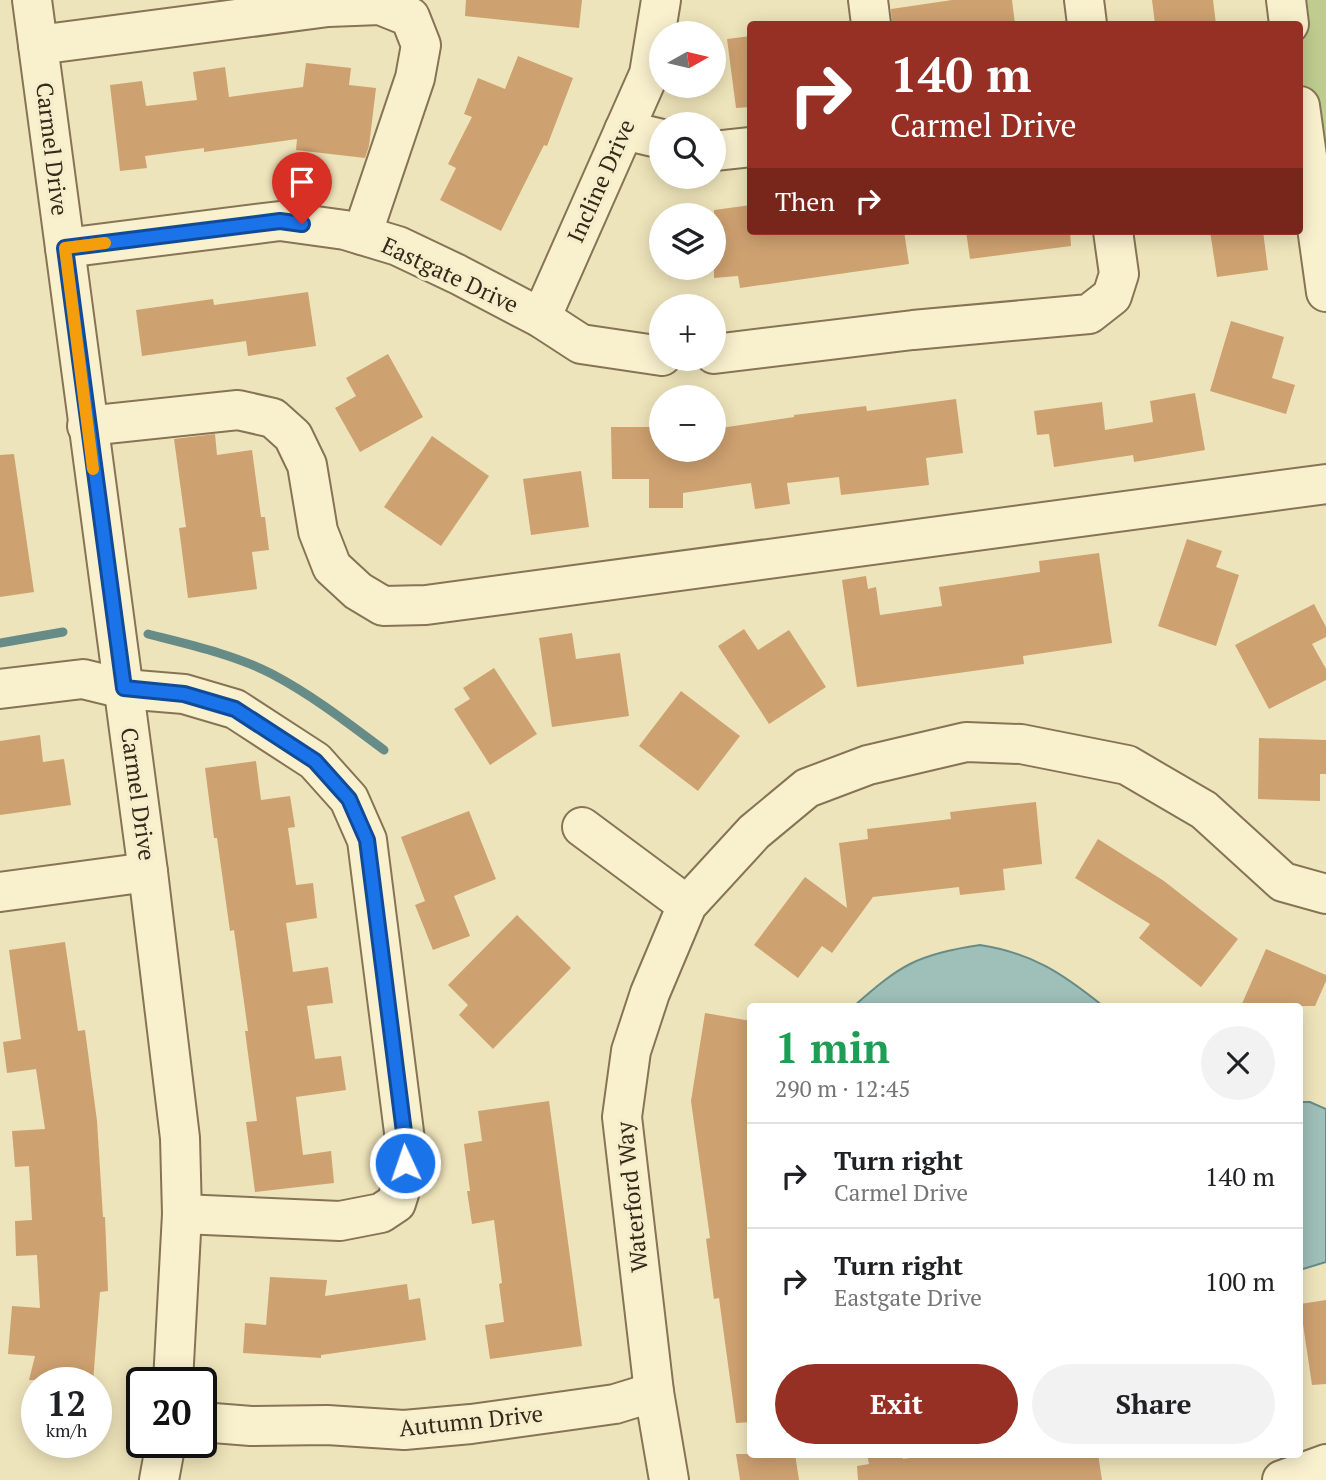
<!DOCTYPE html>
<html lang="en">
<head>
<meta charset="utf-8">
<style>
  :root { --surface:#fff; --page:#f2f2f2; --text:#202124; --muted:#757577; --line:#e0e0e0; --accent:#962f24 }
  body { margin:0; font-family:"PT Serif",serif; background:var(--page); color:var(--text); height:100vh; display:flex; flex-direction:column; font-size:26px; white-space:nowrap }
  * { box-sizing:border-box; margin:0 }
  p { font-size:23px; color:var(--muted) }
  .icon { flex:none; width:38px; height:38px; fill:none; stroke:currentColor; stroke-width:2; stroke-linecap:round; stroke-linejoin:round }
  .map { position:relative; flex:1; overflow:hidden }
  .panel { position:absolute; left:747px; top:1003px; width:556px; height:455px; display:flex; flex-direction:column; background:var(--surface); border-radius:7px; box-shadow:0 4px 18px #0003 }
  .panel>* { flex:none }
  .top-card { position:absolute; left:747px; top:21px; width:556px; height:214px; border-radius:7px; box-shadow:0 4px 18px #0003; background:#962f24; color:#fff; overflow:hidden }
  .needle { width:46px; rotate:82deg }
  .controls { position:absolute; left:649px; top:21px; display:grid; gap:14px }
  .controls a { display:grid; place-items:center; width:77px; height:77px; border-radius:50%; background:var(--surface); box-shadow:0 4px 18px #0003; font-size:35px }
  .speed { position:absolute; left:21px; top:1367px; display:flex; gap:14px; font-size:35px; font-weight:700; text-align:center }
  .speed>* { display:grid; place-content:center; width:91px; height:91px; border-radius:50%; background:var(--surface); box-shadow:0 4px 18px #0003; line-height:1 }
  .speed small { font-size:18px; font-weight:400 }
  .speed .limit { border:4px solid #111; border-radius:10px; background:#fff; color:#111 }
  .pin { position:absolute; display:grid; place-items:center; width:60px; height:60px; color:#fff; margin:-72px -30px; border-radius:50% 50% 50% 0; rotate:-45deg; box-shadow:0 0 7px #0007 }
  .pin .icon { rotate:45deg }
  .me { position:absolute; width:77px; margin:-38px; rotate:357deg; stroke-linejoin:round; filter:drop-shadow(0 0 5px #0008) }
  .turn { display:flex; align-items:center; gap:24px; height:147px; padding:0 28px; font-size:32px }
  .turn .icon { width:91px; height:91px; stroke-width:2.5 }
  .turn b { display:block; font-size:49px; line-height:60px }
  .then { display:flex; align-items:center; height:66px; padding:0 28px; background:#0003; gap:14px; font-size:26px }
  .round { display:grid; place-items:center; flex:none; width:74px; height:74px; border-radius:37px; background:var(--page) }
  .headline { display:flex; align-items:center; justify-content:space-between; height:119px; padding:0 28px }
  h1 { font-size:42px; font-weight:700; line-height:52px; color:#1e9e55 }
  .action { display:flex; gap:14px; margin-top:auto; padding:14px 28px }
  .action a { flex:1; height:80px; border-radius:42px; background:var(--accent); color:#fff; font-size:28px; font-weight:700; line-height:80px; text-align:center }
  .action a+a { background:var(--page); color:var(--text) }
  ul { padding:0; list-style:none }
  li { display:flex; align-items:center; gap:21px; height:105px; padding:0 28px; border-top:2px solid var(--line) }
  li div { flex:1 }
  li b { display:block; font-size:26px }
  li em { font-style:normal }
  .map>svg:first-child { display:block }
  .green { fill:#becc8f }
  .water { fill:#9fbfb9; stroke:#678c87; stroke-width:2 }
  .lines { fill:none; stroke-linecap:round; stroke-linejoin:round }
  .stream { stroke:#678c87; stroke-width:9 }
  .building { fill:#cea170 }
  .minor-casing { stroke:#867455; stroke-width:42 }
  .minor { stroke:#f9f1ce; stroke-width:38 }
  .route-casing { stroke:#114b97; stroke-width:18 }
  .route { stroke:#1a73e8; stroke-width:12 }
  .slow { stroke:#f59e0b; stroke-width:12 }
  .labels { text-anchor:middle; stroke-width:7; stroke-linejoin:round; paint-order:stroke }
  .street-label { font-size:23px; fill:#34291a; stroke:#f6eecb }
</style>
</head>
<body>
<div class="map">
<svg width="1326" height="1480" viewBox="0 0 1326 1480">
  <rect width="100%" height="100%" fill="#eee4bb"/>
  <!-- green -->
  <polygon class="green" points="1292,0 1326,0 1326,248 1300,62 1300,24"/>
  <!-- water -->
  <g class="water">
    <path d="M980,945c52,8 82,28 123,61h-249c46,-41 64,-52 126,-61z"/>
    <polygon points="1300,1102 1310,1102 1326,1109 1326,1262 1300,1270"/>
  </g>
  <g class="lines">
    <!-- stream -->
    <g class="stream">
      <path d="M148,634c39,10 88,21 124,40 40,21 76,49 112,76"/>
      <polyline points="0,643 63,632"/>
    </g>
  </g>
  <!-- building -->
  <g class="building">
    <polygon points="466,0 582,0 579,28 465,16"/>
    <polygon points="952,0 1012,0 1015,24 892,24 891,9"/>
    <polygon points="1152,0 1213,0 1216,24 1155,24"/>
    <polygon points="751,36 751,107 736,108 727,39"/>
    <polygon points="518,56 573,78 547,146 544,145 501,231 440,200 456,168 448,164 472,117 464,114 478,78 505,89"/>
    <polygon points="306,63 351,68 349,85 376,88 369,146 365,158 296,150 297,139 204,152 204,148 145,156 147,168 120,171 110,85 142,81 146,106 197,100 193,72 225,67 229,97 303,87"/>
    <polygon points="751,205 751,231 904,231 909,264 740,288 738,276 714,278 714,210"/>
    <polygon points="966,231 1070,231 1071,246 970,259"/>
    <polygon points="1210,231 1263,231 1268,270 1217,277"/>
    <polygon points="308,292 316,346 248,356 246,341 142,356 136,310 213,299 214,305"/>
    <polygon points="1231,321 1284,337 1272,378 1295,385 1286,414 1210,391"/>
    <polygon points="388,354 423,417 360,452 335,408 356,396 346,378"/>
    <polygon points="1195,393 1205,450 1134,462 1133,455 1054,467 1049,434 1037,435 1034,411 1102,402 1105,430 1153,422 1150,401"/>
    <polygon points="956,399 963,453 926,458 929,485 841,495 839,477 787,483 790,504 755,509 751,483 683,493 683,508 649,508 649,479 612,479 611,427 662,427 662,450 714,450 714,429 794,417 794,415 866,406 867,411"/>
    <polygon points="215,434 217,455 252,450 261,517 265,517 269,550 252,552 257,589 188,598 179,528 186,527 174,439"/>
    <polygon points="432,436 489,476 441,546 384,507"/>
    <polygon points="14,454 34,592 0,597 0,455"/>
    <polygon points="581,471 589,527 531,535 523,479"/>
    <polygon points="1187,539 1222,551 1216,567 1239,575 1216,646 1158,626"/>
    <polygon points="1099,553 1112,643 1023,656 1024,664 857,687 842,580 866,576 868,589 876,587 880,615 942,606 939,587 1040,572 1039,561"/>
    <polygon points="1314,604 1326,627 1326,637 1312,644 1326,669 1326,680 1269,709 1235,645"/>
    <polygon points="744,629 758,650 789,630 826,687 769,724 718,646"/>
    <polygon points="572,633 576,659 620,653 629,716 552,727 539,638"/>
    <polygon points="494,668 537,734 490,765 454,709 470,699 463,688"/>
    <polygon points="681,691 740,736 698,791 639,746"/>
    <polygon points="40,735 43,762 64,759 71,805 0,815 0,741"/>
    <polygon points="1259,738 1326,740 1326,774 1320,774 1320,801 1258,799"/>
    <polygon points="256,761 261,800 290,796 295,827 288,828 296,885 313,883 317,918 286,923 293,972 328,967 333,1003 307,1006 315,1059 341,1056 346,1090 296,1097 303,1155 331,1151 334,1183 255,1192 246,1122 257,1121 245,1031 248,1031 234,930 230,931 217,838 214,838 205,768"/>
    <polygon points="1036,802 1042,864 1003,869 1005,890 960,895 959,887 873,897 832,953 822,946 798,978 754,945 805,877 847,908 839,843 868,839 867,829 951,819 950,812"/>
    <polygon points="469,811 496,879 454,896 470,936 433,950 415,905 425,901 401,837"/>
    <polygon points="1098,839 1164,881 1238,939 1201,987 1139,938 1150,924 1075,878"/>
    <polygon points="517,915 571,968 493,1049 459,1015 468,1005 448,985"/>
    <polygon points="65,942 78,1031 85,1030 97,1121 103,1217 105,1217 108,1291 100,1292 93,1382 29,1380 35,1356 8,1354 12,1306 40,1308 37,1255 16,1256 15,1221 32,1220 29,1166 15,1167 12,1131 45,1129 36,1069 7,1073 3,1042 21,1039 9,950"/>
    <polygon points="1266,949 1326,975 1326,981 1315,1006 1241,1006"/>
    <polygon points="705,1013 751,1021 751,1422 736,1423 719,1298 714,1299 706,1239 710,1238 691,1101"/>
    <polygon points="549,1101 582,1346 490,1359 485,1325 504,1322 499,1284 502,1283 494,1220 472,1224 467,1191 470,1191 464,1144 482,1141 478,1111"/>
    <polygon points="270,1277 327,1280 325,1296 407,1284 409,1300 420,1298 426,1340 321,1355 321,1358 243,1353 245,1323 266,1325"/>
    <polygon points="1326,1300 1326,1384 1312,1385 1300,1304"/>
    <polygon points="736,1454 795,1454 799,1480 740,1480"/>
    <polygon points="867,1454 902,1454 903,1459 937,1454 1098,1454 1102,1480 858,1480 857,1466 869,1464"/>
  </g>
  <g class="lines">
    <defs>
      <g id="minor">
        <polyline points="32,0 148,872 180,1138 182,1214 173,1382"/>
        <polyline points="868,0 871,24"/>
        <polyline points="1084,0 1087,24"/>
        <polyline points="1286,0 1289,24"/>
        <polyline points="38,45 328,7 380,5 410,17 421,45 415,78 362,235"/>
        <polyline points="1300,106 1326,292"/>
        <polyline points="624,130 662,139"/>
        <polyline points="714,151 751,147"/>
        <polyline points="65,248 280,221 345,230 398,246 457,274 541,318 581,344 662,356"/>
        <polyline points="541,318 649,74 661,0"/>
        <polyline points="714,354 913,330 1089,314 1112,296 1119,274 1113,231"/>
        <polyline points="87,426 238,410 273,418 293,436 307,465 318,531 332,567 358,591 383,606 426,605 1326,484"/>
        <polyline points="0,689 83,679 124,689 184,694 235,709 315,761 349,799 367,840 406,1148 404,1178 396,1203 381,1213 340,1221 182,1214"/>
        <polyline points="582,827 687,905"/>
        <polyline points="0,892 148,872"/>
        <polyline points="201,1422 251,1426 327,1425 404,1430 471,1424 615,1404 654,1392"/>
        <polyline points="159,1480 166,1442"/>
        <polyline points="669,1480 654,1392 622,1117 631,1051 650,993 687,905 754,832 807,788 868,765 966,742 1021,744 1127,765 1204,810 1283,882 1326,894"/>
        <polyline points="1282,1480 1326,1464"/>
      </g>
    </defs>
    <!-- minor casing -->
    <use href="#minor" class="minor-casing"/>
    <!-- minor -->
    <use href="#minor" class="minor"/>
  </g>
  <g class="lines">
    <defs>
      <polyline id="route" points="302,224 280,221 65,248 124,688 184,694 235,709 315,761 349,799 367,840 406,1148 405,1163"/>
    </defs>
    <!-- route casing -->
    <use href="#route" class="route-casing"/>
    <!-- route -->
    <use href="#route" class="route"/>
    <!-- slow -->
    <polyline class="slow" points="93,469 65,248 105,243"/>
  </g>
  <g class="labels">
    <!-- street labels -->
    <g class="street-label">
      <text transform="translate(52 149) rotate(83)" y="8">Carmel Drive</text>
      <text transform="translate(601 181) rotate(-66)" y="8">Incline Drive</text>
      <text transform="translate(450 275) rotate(25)" y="8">Eastgate Drive</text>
      <text transform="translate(138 794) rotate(82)" y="8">Carmel Drive</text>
      <text transform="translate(632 1197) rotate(-96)" y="8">Waterford Way</text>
      <text transform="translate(471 1421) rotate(-6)" y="8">Autumn Drive</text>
    </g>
  </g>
</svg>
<div class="controls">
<a><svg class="needle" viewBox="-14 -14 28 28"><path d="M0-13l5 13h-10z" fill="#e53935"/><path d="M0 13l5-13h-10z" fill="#757577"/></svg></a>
<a><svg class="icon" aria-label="search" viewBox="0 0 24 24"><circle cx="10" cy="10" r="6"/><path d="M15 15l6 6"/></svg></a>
<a><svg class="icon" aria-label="layers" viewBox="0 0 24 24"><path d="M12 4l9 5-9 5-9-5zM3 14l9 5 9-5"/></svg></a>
<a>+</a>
<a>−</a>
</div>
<div class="speed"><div>12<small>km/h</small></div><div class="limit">20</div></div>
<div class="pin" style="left:302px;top:224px;background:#d93025"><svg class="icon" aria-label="arrive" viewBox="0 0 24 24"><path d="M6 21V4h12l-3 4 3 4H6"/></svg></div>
<svg class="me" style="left:405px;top:1163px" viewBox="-20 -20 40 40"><circle r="17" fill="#1a73e8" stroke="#fff" stroke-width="3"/><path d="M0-11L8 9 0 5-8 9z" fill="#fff"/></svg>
<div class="top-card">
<div class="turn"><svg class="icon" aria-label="right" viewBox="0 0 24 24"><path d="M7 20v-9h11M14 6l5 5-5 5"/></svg><div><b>140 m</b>Carmel Drive</div></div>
<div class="then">Then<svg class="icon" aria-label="right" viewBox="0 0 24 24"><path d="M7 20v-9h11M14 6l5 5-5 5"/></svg></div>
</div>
<section class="panel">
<div class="headline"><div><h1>1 min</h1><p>290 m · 12:45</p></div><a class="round"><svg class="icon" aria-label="close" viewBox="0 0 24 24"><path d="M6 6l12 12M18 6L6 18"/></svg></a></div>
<ul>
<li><svg class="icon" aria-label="right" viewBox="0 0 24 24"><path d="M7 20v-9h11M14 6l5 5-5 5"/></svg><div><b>Turn right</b><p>Carmel Drive</p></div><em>140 m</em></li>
<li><svg class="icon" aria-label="right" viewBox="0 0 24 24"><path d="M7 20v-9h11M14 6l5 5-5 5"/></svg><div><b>Turn right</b><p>Eastgate Drive</p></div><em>100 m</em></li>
</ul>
<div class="action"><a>Exit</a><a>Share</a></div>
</section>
</div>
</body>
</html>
